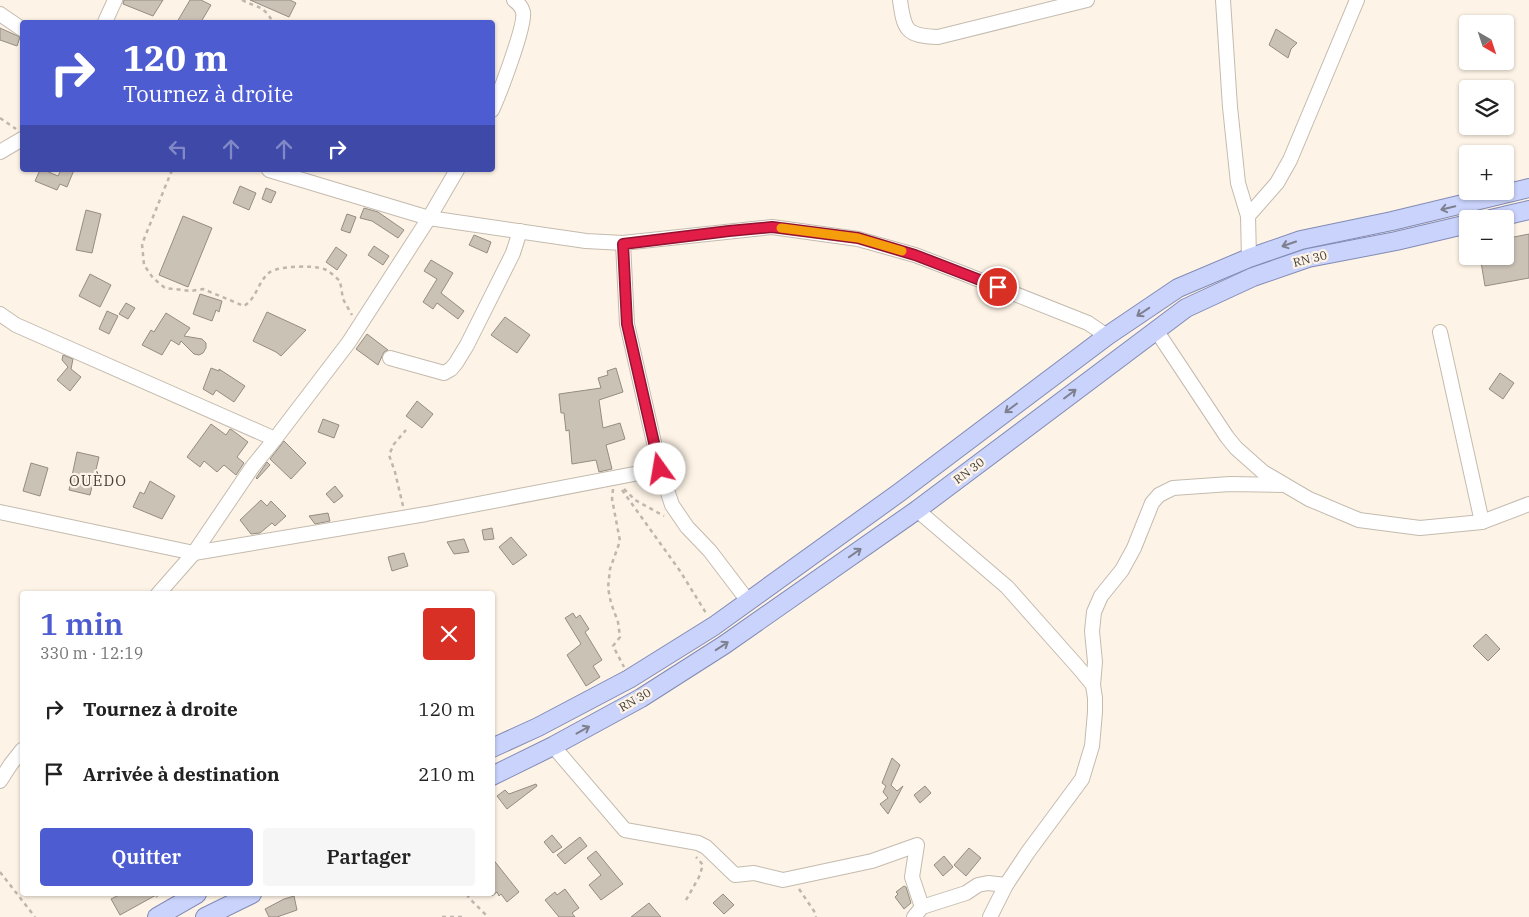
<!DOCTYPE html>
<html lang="fr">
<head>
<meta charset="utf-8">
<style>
  :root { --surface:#fff; --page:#f6f6f6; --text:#222; --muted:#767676; --accent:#4e5cd2 }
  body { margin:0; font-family:"IBM Plex Serif",serif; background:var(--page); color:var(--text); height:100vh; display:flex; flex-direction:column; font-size:19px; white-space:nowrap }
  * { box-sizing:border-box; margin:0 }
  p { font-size:16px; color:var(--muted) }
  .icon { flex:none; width:28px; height:28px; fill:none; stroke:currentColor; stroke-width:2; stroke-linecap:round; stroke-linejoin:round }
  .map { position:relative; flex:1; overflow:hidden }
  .sheet { position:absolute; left:20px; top:591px; width:475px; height:305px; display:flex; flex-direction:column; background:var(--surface); border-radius:5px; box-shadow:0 1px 4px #0004 }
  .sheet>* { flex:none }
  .guide { position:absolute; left:20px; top:20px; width:475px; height:152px; border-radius:5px; box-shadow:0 1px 4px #0004; background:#4e5cd2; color:#fff; overflow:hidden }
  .needle { width:32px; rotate:141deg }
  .buttons { position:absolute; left:1459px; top:15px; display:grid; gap:10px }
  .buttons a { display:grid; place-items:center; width:55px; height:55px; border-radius:5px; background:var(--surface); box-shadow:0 1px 4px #0004; font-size:25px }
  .pin { position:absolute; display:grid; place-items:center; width:42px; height:42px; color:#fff; margin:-21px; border:2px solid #fff; border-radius:50%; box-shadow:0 1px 5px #0007 }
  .me { position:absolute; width:55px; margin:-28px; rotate:347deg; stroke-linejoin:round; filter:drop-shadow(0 0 4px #0008) }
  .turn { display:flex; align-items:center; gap:18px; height:105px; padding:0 20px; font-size:22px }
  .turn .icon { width:65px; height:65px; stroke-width:2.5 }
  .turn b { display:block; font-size:35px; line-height:42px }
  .lanes { display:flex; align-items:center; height:48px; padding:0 20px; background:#0003; justify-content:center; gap:25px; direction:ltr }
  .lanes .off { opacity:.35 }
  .round { display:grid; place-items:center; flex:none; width:52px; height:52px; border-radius:5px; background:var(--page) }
  .headline { display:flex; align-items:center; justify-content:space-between; height:85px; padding:0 20px }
  h1 { font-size:30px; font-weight:600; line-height:38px; color:var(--accent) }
  .primary-button { display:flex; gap:10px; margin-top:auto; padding:10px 20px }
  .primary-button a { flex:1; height:58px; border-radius:5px; background:var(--accent); color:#fff; font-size:20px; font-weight:600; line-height:58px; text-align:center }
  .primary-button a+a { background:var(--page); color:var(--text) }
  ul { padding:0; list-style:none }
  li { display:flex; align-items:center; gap:15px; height:65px; padding:0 20px }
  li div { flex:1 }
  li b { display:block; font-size:19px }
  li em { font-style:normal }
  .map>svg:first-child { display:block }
  .building { fill:#cbc2b6; stroke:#968d82 }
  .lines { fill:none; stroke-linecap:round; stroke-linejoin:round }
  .minor-casing { stroke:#c4bbaf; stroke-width:16 }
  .major-casing { stroke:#828bb5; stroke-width:20 }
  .path { stroke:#bfb7ac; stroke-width:2.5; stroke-dasharray:4 4; stroke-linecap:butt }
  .minor { stroke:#fff; stroke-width:14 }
  .major { stroke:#c9d3fb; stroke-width:18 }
  .oneway { stroke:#7e808f }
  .route-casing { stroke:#92132f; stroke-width:12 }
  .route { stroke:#e11d48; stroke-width:9 }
  .slow { stroke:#f59e0b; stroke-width:9 }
  .labels { text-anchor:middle; stroke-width:4.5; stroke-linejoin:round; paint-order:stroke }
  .street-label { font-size:12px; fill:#403c37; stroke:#fdf3e6 }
  .quarter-label { font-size:15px; letter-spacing:1px; fill:#494137; stroke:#fdf3e6 }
</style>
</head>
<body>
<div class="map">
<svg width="1529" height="917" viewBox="0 0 1529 917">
  <rect width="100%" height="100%" fill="#fdf3e6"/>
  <!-- building -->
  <g class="building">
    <polygon points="124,0 163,0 153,16 123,4"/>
    <polygon points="190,0 201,0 211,5 201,22 177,22"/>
    <polygon points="250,0 290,0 296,3 289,17"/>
    <polygon points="0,28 20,37 17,46 0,40"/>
    <polygon points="1276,29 1297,43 1291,49 1288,58 1269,45"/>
    <polygon points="40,170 44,170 58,176 61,170 74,170 67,187 60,184 57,190 35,181"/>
    <polygon points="240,186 256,193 249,210 233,203"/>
    <polygon points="266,188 276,192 271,203 262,199"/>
    <polygon points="364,208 378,212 404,230 398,238 372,221 360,218"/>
    <polygon points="86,210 101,214 92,253 76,250"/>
    <polygon points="347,214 356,217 350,233 341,230"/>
    <polygon points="183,216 212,228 188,287 159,275"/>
    <polygon points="1529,234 1529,278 1485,286 1480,256 1505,256 1505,241 1509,240 1509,238"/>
    <polygon points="474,235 491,242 487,253 469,245"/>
    <polygon points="374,246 389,256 383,265 368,255"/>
    <polygon points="336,247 347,255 337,270 326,262"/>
    <polygon points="431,260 453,273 441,293 464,311 458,319 437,303 433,309 423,302 437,279 424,271"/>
    <polygon points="90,274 111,285 100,307 79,296"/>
    <polygon points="200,294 222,301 219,312 216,310 212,321 193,314"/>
    <polygon points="126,303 135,308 128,319 119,314"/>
    <polygon points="107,311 118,316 109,334 99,329"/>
    <polygon points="267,312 306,330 281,356 276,352 253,341"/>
    <polygon points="166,313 190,328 184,336 202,339 206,343 206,348 203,353 199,355 194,354 181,341 179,345 171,340 162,355 142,345 151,330 154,332"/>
    <polygon points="505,317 530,335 517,353 491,335"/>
    <polygon points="367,334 388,350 384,352 378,365 356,349"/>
    <polygon points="63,355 73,359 71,369 81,377 70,391 57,380 68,367 62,360"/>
    <polygon points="211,368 219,371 219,369 245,386 234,402 216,390 213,395 203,389"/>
    <polygon points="616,368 623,392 599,400 603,428 620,423 625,439 606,445 612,469 599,472 596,460 572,464 569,430 566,431 564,413 561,413 559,394 601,388 598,378 608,375 607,371"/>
    <polygon points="1500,373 1514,383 1503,399 1489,389"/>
    <polygon points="417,401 433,414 422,428 406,416"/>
    <polygon points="323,419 339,425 334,438 318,432"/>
    <polygon points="211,424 226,435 230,429 232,430 248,442 237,457 244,463 236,475 224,465 217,472 204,461 200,467 187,457"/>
    <polygon points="284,441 306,463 291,479 270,459"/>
    <polygon points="77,452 99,457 90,495 69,490"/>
    <polygon points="267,462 270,465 257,479 256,478"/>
    <polygon points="31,463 48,468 40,496 23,491"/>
    <polygon points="150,481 175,496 162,519 133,507 140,492 144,494"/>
    <polygon points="335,486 343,496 334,503 326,494"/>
    <polygon points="261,500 267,506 271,501 286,516 275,526 272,523 260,533 251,534 240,520"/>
    <polygon points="328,513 330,521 315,524 309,516"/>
    <polygon points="492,528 494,539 484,540 482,530"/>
    <polygon points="511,537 527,555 513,565 499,547"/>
    <polygon points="464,539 469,552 454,554 447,542"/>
    <polygon points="404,553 408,566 392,571 388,557"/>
    <polygon points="573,613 576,618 580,615 589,629 585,632 602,660 593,666 600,677 586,686 567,655 581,644 565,618"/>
    <polygon points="1486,634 1500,649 1488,661 1473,646"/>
    <polygon points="892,758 900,765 891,785 897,791 903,786 888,814 880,804 888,798 883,792 886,786 882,783"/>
    <polygon points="536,784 537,786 507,809 497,796 505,790 509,794"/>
    <polygon points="925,786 931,793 920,803 914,795"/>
    <polygon points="552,835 562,847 553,853 544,842"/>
    <polygon points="580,837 587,846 565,864 557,855"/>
    <polygon points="969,848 981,858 966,876 954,865"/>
    <polygon points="596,851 623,884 601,900 589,885 601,875 587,858"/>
    <polygon points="944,856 953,867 943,876 934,865"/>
    <polygon points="492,858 519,892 507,902 501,894 499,896 497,892 492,896"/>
    <polygon points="904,886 906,887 911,903 904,909 895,897 898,894 896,892"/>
    <polygon points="565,889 579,908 572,913 575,917 559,917 545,900 555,892 557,895"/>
    <polygon points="121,894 158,894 120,915 111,899"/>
    <polygon points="723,894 734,905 724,914 713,903"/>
    <polygon points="294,896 297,910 277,917 269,917 265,909 284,899"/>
    <polygon points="649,903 661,917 631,917"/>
  </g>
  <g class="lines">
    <defs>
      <g id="minor">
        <path d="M900,0c4,30 6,36 38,37l149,-37"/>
        <polyline points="1223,0 1230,107 1238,183 1248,216 1249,258"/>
        <polyline points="0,14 22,29"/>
        <polyline points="105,22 115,0"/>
        <path d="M492,110c7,-15 34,-85 31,-98 -1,-5 -5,-9 -9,-12"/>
        <polyline points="0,152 22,139"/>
        <polyline points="269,170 429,218 586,241 623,243 772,227 858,239 915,255 962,273 1088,323 1107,336"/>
        <polyline points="1248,216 1277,183 1290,160 1357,0"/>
        <polyline points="623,243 627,324 660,469 672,505 687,527 710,551 748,601"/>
        <polyline points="0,314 16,325 275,439"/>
        <polyline points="1156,330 1227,437 1236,448 1263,472 1309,499 1359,520 1420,528 1482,522 1529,504"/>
        <polyline points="1440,332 1482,522"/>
        <polyline points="390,358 444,373 451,369 456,363 467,345 513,253 520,231"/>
        <polyline points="917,510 1007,587 1078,667 1093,685"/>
        <polyline points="0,512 194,553 426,514 660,469"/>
        <polyline points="158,594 194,553 253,466 275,439 349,342 429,218 457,170"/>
        <polyline points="553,746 625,830 698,843 706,847 735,875 754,873 783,880 872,861 917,845 912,877 922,907"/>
        <polyline points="0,781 11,764 22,750"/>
        <polyline points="914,917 922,907 966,893 978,885 988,883 1006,885"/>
        <polyline points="990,917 1006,885 1028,852 1082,779 1092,746 1095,712 1095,698 1093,685 1095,662 1092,631 1094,612 1101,596 1122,570 1134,548 1152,503 1159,495 1173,488 1230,484 1285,485"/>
      </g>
      <g id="major">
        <polyline points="1491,219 1529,210"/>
        <polyline points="492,748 538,727 629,679 714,626 900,492 1107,336 1178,288 1249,258 1301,240 1392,221 1529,188"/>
        <polyline points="492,776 553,746 641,698 724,645 917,510 1186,308 1253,277 1308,258 1396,241 1468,224"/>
        <polyline points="157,917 197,894"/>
        <polyline points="205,917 252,894"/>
      </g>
    </defs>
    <!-- minor casing -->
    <use href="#minor" class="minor-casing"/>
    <!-- major casing -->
    <use href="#major" class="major-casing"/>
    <!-- path -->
    <g class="path">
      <path d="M242,0c17,9 20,4 31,22"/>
      <polyline points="0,118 16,129"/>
      <path d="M172,170l-30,74 2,21 9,13 12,10 26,3 12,-2 41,17c13,-8 14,-25 26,-34 9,-6 44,-7 54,-3 6,2 11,8 16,12l3,18 9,16"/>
      <polyline points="613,489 612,499 620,541 610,569 608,588 611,603 618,622 620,637 613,646 624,667"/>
      <polyline points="624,489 635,500 664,516"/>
      <polyline points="622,490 680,571 706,613"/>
      <polyline points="403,506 395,472 389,455 394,444 406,430"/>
      <polyline points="0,872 35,917"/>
      <polyline points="799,889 814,911 816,917"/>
      <polyline points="155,894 159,899"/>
      <polyline points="467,894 469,898 488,917"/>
      <polyline points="686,900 699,877 703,865 696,857"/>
      <polyline points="442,917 462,917"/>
    </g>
    <!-- minor -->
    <use href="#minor" class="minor"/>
    <!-- major -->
    <use href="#major" class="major"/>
  </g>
  <!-- one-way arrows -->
  <defs><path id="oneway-shaft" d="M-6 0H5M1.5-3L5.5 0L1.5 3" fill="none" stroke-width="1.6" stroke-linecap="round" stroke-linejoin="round" transform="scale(1.25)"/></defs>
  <g class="oneway">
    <use href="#oneway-shaft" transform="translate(1448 208) rotate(166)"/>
    <use href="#oneway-shaft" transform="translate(1289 244) rotate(161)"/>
    <use href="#oneway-shaft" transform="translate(1143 312) rotate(146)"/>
    <use href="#oneway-shaft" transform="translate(1070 394) rotate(-37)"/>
    <use href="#oneway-shaft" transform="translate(1011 408) rotate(143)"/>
    <use href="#oneway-shaft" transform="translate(855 553) rotate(-35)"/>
    <use href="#oneway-shaft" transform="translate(722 646) rotate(-33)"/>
    <use href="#oneway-shaft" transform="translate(583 730) rotate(-29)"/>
  </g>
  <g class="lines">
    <defs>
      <polyline id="route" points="660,469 627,324 623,244 729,231 772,227 858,238 915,255 998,287"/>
    </defs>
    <!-- route casing -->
    <use href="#route" class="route-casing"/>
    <!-- route -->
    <use href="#route" class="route"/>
    <!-- slow -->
    <polyline class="slow" points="781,228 858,238 902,251"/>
  </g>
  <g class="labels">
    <!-- street labels -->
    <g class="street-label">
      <text transform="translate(1310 259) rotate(-14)" y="4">RN 30</text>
      <text transform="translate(969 471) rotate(-37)" y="4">RN 30</text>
      <text transform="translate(635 700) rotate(-30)" y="4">RN 30</text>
    </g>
    <!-- quarter labels -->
    <g class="quarter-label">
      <text x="98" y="486">OUÈDO</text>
    </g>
  </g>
</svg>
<div class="buttons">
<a><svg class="needle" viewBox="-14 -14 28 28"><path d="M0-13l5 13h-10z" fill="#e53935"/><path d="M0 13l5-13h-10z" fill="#767676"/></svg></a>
<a><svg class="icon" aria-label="layers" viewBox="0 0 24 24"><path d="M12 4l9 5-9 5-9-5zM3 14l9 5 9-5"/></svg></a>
<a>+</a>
<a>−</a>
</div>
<div class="pin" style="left:998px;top:287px;background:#d93025"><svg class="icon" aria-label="arrive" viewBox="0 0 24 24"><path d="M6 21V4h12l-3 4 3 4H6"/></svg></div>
<svg class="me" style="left:660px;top:469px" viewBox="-20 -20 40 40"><circle r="19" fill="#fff"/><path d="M0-13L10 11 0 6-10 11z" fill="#e11d48"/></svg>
<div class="guide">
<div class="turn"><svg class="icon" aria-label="right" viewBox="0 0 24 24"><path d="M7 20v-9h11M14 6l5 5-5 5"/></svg><div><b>120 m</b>Tournez à droite</div></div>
<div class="lanes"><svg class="icon off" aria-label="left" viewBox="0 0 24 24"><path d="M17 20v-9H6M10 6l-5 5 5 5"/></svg><svg class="icon off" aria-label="ahead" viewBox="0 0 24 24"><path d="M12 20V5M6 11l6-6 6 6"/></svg><svg class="icon off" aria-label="ahead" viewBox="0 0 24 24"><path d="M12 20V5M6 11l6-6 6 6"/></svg><svg class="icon" aria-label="right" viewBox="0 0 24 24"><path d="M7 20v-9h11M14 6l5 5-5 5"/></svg></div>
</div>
<section class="sheet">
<div class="headline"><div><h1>1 min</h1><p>330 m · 12:19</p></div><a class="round" style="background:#d93025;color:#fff"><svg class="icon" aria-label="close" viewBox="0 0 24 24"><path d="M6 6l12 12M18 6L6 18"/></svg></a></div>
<ul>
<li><svg class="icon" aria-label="right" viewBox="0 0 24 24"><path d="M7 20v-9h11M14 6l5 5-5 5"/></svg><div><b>Tournez à droite</b></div><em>120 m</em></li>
<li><svg class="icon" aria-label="arrive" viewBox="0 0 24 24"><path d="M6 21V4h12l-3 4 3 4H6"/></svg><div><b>Arrivée à destination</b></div><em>210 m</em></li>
</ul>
<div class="primary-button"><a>Quitter</a><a>Partager</a></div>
</section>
</div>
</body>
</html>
